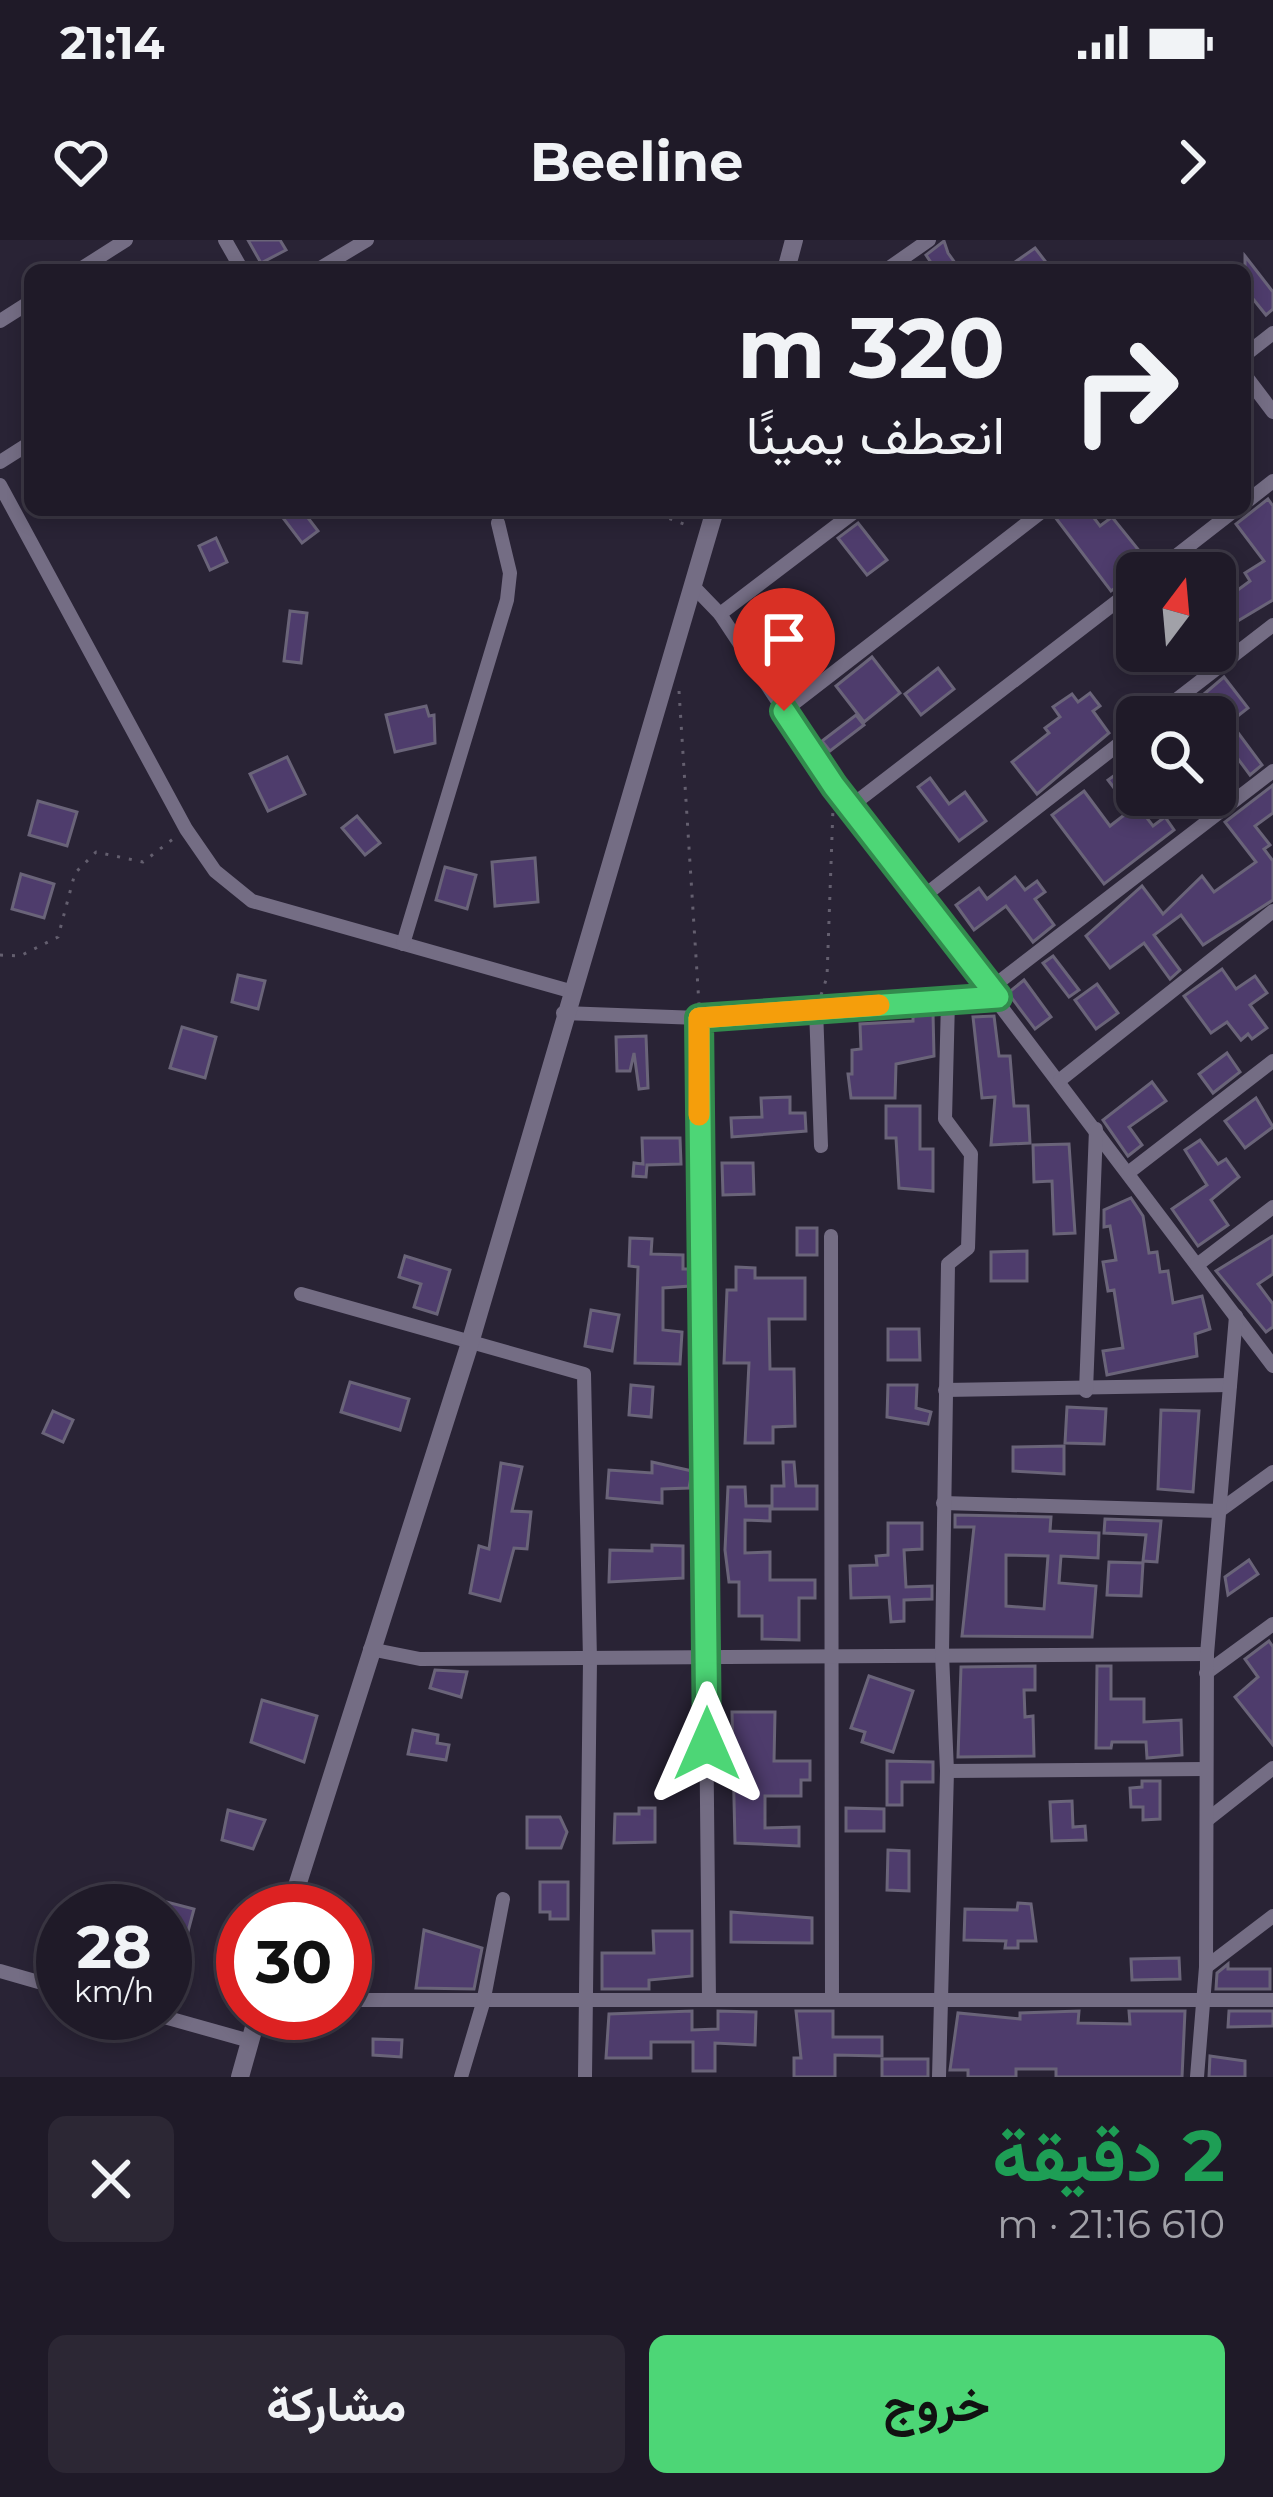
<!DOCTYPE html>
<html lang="ar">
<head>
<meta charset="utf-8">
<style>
  :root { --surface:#1f1a28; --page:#2c2734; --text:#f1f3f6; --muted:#a1a1a8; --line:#3c3845; --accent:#4dd676 }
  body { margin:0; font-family:Montserrat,Vazirmatn,sans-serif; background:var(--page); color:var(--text); direction:rtl; height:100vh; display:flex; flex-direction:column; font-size:45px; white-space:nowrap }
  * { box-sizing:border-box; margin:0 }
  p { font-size:39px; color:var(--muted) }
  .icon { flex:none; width:66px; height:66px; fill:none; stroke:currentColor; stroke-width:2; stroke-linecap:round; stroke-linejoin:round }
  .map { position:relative; height:1837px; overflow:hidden; direction:ltr }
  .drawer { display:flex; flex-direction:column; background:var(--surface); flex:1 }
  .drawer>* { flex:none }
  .hud { position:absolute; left:24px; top:24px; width:1227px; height:252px; border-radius:18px; box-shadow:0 6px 18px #0003,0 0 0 3px var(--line); direction:rtl; background:#1f1a28; color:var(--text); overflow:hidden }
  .needle { width:78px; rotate:16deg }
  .fabs { position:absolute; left:1116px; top:312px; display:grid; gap:24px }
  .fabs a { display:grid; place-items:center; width:120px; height:120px; border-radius:18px; background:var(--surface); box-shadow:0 6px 18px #0003,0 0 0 3px var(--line); font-size:60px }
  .speed { position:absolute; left:36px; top:1644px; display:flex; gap:24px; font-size:60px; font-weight:700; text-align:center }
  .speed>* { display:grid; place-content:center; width:156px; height:156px; border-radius:50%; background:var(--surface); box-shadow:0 6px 18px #0003,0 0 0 3px var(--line); line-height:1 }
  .speed small { font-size:30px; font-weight:400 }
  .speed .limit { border:18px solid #d22; background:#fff; color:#111 }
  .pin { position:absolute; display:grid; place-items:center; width:102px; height:102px; color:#fff; margin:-123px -51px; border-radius:50% 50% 50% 0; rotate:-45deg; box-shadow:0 0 12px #0007 }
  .pin .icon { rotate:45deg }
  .me { position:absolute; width:132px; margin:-66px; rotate:0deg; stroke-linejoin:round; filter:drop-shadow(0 0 9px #0008) }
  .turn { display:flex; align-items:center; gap:42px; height:252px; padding:0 48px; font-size:54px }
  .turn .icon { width:156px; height:156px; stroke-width:2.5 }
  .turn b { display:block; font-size:84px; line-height:102px }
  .round { display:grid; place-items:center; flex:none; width:126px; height:126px; border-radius:18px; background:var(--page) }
  .headline { display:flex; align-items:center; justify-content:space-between; height:204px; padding:0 48px }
  h1 { font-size:72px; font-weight:700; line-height:90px; color:#1e9e55 }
  .primary-button { display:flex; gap:24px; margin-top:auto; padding:24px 48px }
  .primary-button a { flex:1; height:138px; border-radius:18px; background:var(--accent); color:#111; font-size:48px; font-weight:700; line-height:138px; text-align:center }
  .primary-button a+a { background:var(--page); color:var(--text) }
  .status { display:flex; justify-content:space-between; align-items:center; height:84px; padding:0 60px; background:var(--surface); direction:ltr }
  .status svg { height:33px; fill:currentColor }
  header { display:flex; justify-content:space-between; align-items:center; height:156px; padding:0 48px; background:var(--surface); font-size:54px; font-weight:700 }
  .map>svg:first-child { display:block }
  .building { fill:#4e3c6c; stroke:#6a6479; stroke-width:3; fill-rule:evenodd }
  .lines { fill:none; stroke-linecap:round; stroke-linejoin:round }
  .path { stroke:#645f6f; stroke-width:3; stroke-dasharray:3 9; stroke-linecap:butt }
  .minor { stroke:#746d84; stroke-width:14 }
  .tertiary { stroke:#746d84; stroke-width:18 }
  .route-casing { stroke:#328b4d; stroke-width:30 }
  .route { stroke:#4dd676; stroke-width:21 }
  .slow { stroke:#f59e0b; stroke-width:21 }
</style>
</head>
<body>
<div class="status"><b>21:14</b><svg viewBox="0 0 49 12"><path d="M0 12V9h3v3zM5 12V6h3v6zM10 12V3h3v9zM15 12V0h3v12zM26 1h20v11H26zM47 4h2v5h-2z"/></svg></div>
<header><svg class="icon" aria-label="forward" viewBox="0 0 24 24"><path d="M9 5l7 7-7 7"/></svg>Beeline<svg class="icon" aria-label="heart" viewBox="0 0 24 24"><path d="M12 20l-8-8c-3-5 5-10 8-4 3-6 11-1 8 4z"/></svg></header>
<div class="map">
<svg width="1273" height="1837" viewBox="0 0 1273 1837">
  <rect width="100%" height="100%" fill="#292335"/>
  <!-- building -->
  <g class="building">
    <polygon points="248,0 280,0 286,10 261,23"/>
    <polygon points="944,1 948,13 960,30 936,30 926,15"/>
    <polygon points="1035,8 1052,30 1021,30 1015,22"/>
    <polygon points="1245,16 1273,52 1273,69 1266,75 1245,49"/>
    <polygon points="1268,259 1273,266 1273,360 1226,388 1215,374 1215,357 1222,351 1227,358 1250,341 1245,333 1264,321 1236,284"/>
    <polygon points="277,270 302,270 318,291 302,303"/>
    <polygon points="1065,270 1088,270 1100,286 1112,277 1149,323 1111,351 1055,277"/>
    <polygon points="858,283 887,320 867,335 838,298"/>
    <polygon points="216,298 227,322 210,330 199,306"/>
    <polygon points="290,371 307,373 301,423 284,421"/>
    <polygon points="799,388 823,419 792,443 767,412"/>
    <polygon points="872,417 900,453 864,482 836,446"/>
    <polygon points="938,428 954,449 921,475 905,454"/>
    <polygon points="1224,437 1248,468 1230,482 1262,525 1250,535 1221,496 1215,501 1215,477 1177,477"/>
    <polygon points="1090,453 1100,466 1093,471 1109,493 1037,554 1012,522 1049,493 1045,488 1060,477 1053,467 1072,454 1078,462"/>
    <polygon points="426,466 429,476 434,475 435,503 395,512 386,475"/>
    <polygon points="856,475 864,485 830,511 822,501"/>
    <polygon points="287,517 305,554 268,571 250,534"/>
    <polygon points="1137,519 1137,557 1127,565 1108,540"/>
    <polygon points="930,538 949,564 965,552 986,581 959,601 918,547"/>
    <polygon points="1273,545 1273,573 1255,586 1270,605 1264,609 1273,621 1273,660 1203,705 1181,675 1154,695 1180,730 1170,739 1144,703 1110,728 1086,696 1142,646 1163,674 1202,636 1214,652 1256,622 1225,582"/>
    <polygon points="1084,551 1110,586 1137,565 1153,586 1165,577 1174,590 1104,644 1052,575"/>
    <polygon points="38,561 77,572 67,606 29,595"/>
    <polygon points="357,576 380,603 365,615 342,588"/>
    <polygon points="535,618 538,662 495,666 492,622"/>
    <polygon points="445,627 476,635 467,669 436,660"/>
    <polygon points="21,634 54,644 44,678 12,669"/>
    <polygon points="1015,637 1025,650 1037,641 1045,652 1035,659 1054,685 1033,702 1006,666 974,690 956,665 979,648 987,659"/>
    <polygon points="1053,716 1079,750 1069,757 1043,723"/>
    <polygon points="1222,729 1236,749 1255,736 1267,753 1250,765 1267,788 1252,799 1248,794 1241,800 1227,782 1211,793 1184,756"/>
    <polygon points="238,735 265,741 258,769 232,762"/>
    <polygon points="1024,740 1051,777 1035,789 1008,753"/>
    <polygon points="1097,744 1118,773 1096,789 1075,760"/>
    <polygon points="933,773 934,816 896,824 895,858 851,858 848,834 852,834 852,810 861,809 860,784 913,781 913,774"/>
    <polygon points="994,776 999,816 1010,816 1014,866 1028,866 1030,903 991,905 995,857 982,858 973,777"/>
    <polygon points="182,787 216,797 205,838 170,828"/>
    <polygon points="646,796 648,848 639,849 634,813 630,831 617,831 616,797"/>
    <polygon points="1227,813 1240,832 1213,853 1199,834"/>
    <polygon points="1152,842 1166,861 1129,887 1142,905 1128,916 1103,880"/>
    <polygon points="790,857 790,873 805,873 806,891 732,897 731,878 762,877 761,858"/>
    <polygon points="1256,858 1273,887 1245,908 1225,881"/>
    <polygon points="886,866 920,866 920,909 933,909 933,951 899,948 896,898 886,898"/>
    <polygon points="642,898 680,898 681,924 647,925 646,937 633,936 634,923 643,924"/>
    <polygon points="1200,900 1218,924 1226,919 1239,937 1211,960 1228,985 1198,1006 1172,969 1207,945 1185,910"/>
    <polygon points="1069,904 1075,993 1054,994 1052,941 1034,942 1033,905"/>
    <polygon points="722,923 753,923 754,954 723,955"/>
    <polygon points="1131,958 1143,976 1149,1013 1157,1012 1160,1032 1168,1031 1173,1063 1202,1056 1210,1089 1195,1094 1197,1116 1107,1135 1103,1111 1123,1108 1114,1050 1108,1051 1103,1022 1116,1020 1110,986 1104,987 1104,970"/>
    <rect x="797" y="988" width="20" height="27"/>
    <polygon points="1273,996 1273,1034 1258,1044 1273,1064 1273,1087 1266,1092 1216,1031"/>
    <polygon points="630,998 652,999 651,1014 683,1015 683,1029 690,1029 690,1046 663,1048 663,1090 682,1092 680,1124 635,1123 638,1027 629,1026"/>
    <polygon points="1027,1011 1027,1041 991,1041 991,1012"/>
    <polygon points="405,1016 450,1030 437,1074 414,1067 421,1044 399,1037"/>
    <polygon points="736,1027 755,1028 755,1038 805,1038 805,1079 769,1079 770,1129 794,1129 795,1186 773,1187 773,1203 745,1203 749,1123 724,1123 727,1050 736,1050"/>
    <polygon points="591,1070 619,1075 612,1111 585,1106"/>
    <polygon points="888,1089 919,1089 920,1120 888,1120"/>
    <polygon points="350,1142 409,1159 400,1190 341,1172"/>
    <polygon points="631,1145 653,1147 651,1177 629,1175"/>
    <polygon points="888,1145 917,1145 916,1168 931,1172 928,1184 887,1177"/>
    <polygon points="1067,1167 1106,1169 1104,1204 1065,1203"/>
    <polygon points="1161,1170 1199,1171 1193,1252 1158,1249"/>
    <polygon points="53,1171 73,1180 63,1202 43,1193"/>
    <polygon points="1064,1206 1064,1234 1013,1231 1013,1207"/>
    <polygon points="652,1222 692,1231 689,1248 662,1249 662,1263 607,1258 609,1230 652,1233"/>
    <polygon points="783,1222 794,1222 796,1246 817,1246 817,1269 772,1269 772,1246 784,1246"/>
    <polygon points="501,1223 522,1227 512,1271 531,1272 527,1309 514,1308 500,1361 470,1353 479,1306 489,1309"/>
    <polygon points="728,1247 745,1247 746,1266 770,1266 770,1281 745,1280 745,1313 770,1312 770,1340 815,1340 815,1358 799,1358 799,1400 762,1399 762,1376 739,1376 739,1342 729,1342 725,1310"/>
    <path d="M955,1275l96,2 -1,14 49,2 -1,25 -37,-2 -2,27 37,3 -4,51 -130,-1 12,-109h-19zM1006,1315l42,1 -4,53 -38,-3z"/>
    <polygon points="1105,1279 1161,1281 1157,1322 1143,1321 1146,1295 1104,1293"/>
    <polygon points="888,1283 922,1283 922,1309 904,1310 906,1347 932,1346 932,1359 904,1360 904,1381 891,1382 889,1357 851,1358 850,1326 877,1325 876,1316 888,1315"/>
    <polygon points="652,1305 683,1306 683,1338 609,1342 610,1310 652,1311"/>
    <polygon points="1249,1320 1258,1334 1228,1355 1225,1337"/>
    <polygon points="1109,1322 1143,1323 1141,1356 1107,1355"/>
    <polygon points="1269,1401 1273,1407 1273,1505 1235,1457 1258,1437 1245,1419"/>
    <polygon points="1035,1426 1035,1450 1024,1450 1025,1477 1033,1476 1034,1516 958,1517 961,1427"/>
    <polygon points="1097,1426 1111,1426 1111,1459 1144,1459 1144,1482 1181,1480 1182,1515 1147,1518 1146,1502 1112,1502 1111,1508 1096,1508"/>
    <polygon points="435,1430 467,1432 461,1457 430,1448"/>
    <polygon points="869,1436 913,1451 893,1512 862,1502 865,1492 851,1488"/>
    <polygon points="262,1460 317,1476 304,1522 251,1502"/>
    <polygon points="732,1472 775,1472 774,1521 810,1521 810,1540 801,1540 801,1556 765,1556 765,1588 799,1587 799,1606 735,1603"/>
    <polygon points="413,1490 438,1495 437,1503 449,1505 446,1520 408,1514"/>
    <polygon points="887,1521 933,1522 933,1542 902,1542 902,1565 887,1565"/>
    <polygon points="1142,1541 1160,1541 1160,1579 1143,1580 1143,1567 1131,1567 1130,1548 1142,1547"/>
    <polygon points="1072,1561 1073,1587 1085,1586 1086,1600 1052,1601 1050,1562"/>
    <polygon points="639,1568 655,1568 655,1602 614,1603 615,1574 639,1574"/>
    <polygon points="846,1568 884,1569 884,1591 846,1591"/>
    <polygon points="228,1570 265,1580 253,1609 222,1600"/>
    <polygon points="527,1577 560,1577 567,1592 561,1608 527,1608"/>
    <polygon points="888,1610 909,1611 909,1651 887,1650"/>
    <polygon points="540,1642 568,1642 568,1679 550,1679 550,1672 540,1672"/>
    <polygon points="124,1651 194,1669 182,1714 165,1709 165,1671 119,1671"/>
    <polygon points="1018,1663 1031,1664 1036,1701 1018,1701 1018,1708 1005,1708 1006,1701 964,1700 965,1669 1017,1670"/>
    <polygon points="731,1672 812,1678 812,1703 731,1702"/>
    <polygon points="424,1690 482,1708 474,1749 416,1748"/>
    <polygon points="653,1691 692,1691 692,1736 649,1740 649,1749 602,1749 602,1713 654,1713"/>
    <polygon points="1179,1718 1180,1739 1132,1740 1131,1719"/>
    <polygon points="1228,1724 1228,1729 1270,1729 1270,1749 1216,1749 1217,1733"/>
    <polygon points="692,1771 692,1790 718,1789 718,1771 756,1772 755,1805 715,1803 715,1831 693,1831 693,1802 651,1802 651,1818 606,1818 609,1774"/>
    <polygon points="796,1771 833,1771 833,1797 882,1797 882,1816 835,1815 835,1837 794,1837 794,1818 801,1818"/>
    <polygon points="1079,1771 1078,1783 1130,1784 1129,1771 1185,1771 1182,1837 1056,1837 1056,1829 1016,1829 1016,1837 968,1837 968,1830 950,1830 958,1773 1020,1779 1020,1773"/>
    <polygon points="1229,1771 1273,1771 1273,1786 1228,1787"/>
    <polygon points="373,1799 402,1800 401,1817 373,1815"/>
    <polygon points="1210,1816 1245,1821 1245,1837 1209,1837"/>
    <rect x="882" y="1819" width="46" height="18"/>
  </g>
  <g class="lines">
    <!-- path -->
    <g class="path">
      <polyline points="647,270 689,286"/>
      <polyline points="679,451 699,764"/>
      <polyline points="0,715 20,716 58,697 75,633 96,612 143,622 173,599"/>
      <polyline points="821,755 827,737 833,568"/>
    </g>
    <!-- minor -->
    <g class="minor">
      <polyline points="225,0 242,30"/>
      <polyline points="79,30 126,0"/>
      <polyline points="317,30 367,0"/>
      <polyline points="886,30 929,0"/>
      <polyline points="0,81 30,62"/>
      <polyline points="1245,115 1273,93"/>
      <polyline points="1245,135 1273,172"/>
      <polyline points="0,222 30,203"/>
      <polyline points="0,245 186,589 215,631 252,661 570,751"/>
      <polyline points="1245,263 1273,241"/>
      <polyline points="1154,333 1235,270"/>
      <polyline points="692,345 720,374 834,546 1273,1126"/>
      <polyline points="720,374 857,270"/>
      <polyline points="784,471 1044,270"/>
      <polyline points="1154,477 1273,385"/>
      <polyline points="851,566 1137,346"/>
      <polyline points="920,659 1137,490"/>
      <polyline points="403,704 507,360 510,333 498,283"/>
      <polyline points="991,748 1273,531"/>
      <polyline points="816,769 821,906"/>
      <polyline points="563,773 699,778 997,757"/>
      <polyline points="699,778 709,1760"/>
      <polyline points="1060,840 1273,671"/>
      <polyline points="1128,933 1273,821"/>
      <polyline points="831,996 832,1760"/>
      <polyline points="1197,1025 1273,967"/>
      <polyline points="301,1054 584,1134 590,1420 585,1837"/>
      <polyline points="945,1150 1230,1145"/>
      <polyline points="1086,1151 1096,889"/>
      <polyline points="943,1263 1219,1271 1273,1232"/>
      <polyline points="370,1409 420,1419 1207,1414"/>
      <polyline points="1206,1433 1273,1384"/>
      <polyline points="947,1531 1206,1529"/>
      <polyline points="1207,1580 1273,1528"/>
      <polyline points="1206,1727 1273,1676"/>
      <polyline points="0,1731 63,1749"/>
      <polyline points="345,1760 1273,1760"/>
      <polyline points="150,1773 250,1801"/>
      <polyline points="461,1837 483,1763 503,1659"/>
      <polyline points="939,1837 947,1531 942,1414 948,1024 968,1008 971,914 945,879 948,761"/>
      <polyline points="1197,1837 1206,1727 1207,1414 1236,1076"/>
    </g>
    <!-- tertiary -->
    <g class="tertiary">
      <polyline points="786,30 794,0"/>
      <polyline points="289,1671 470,1103 715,270"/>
      <polyline points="240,1837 258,1773"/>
    </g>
  </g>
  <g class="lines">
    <defs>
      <polyline id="route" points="707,1504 699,778 998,757 834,546 784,471"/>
    </defs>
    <!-- route casing -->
    <use href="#route" class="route-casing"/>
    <!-- route -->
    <use href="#route" class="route"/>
    <!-- slow -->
    <polyline class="slow" points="699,875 699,778 879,765"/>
  </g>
</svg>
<div class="fabs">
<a><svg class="needle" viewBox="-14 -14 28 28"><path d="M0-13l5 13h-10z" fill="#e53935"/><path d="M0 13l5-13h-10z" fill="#a1a1a8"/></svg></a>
<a><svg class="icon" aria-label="search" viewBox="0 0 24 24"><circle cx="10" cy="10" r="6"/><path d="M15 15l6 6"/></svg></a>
</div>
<div class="speed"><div>28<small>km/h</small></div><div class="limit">30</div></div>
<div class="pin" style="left:784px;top:471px;background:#d93025"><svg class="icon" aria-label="arrive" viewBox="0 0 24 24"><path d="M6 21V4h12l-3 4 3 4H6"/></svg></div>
<svg class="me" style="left:707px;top:1504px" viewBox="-20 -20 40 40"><path d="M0-17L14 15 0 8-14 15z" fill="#4dd676" stroke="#fff" stroke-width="4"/></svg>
<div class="hud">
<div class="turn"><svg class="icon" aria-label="right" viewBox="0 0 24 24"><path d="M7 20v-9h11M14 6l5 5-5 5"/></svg><div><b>320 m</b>انعطف يمينًا</div></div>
</div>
</div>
<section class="drawer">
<div class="headline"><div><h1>2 دقيقة</h1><p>610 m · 21:16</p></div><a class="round"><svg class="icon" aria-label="close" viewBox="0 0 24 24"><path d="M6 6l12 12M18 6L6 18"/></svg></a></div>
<div class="primary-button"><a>خروج</a><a>مشاركة</a></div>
</section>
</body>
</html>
